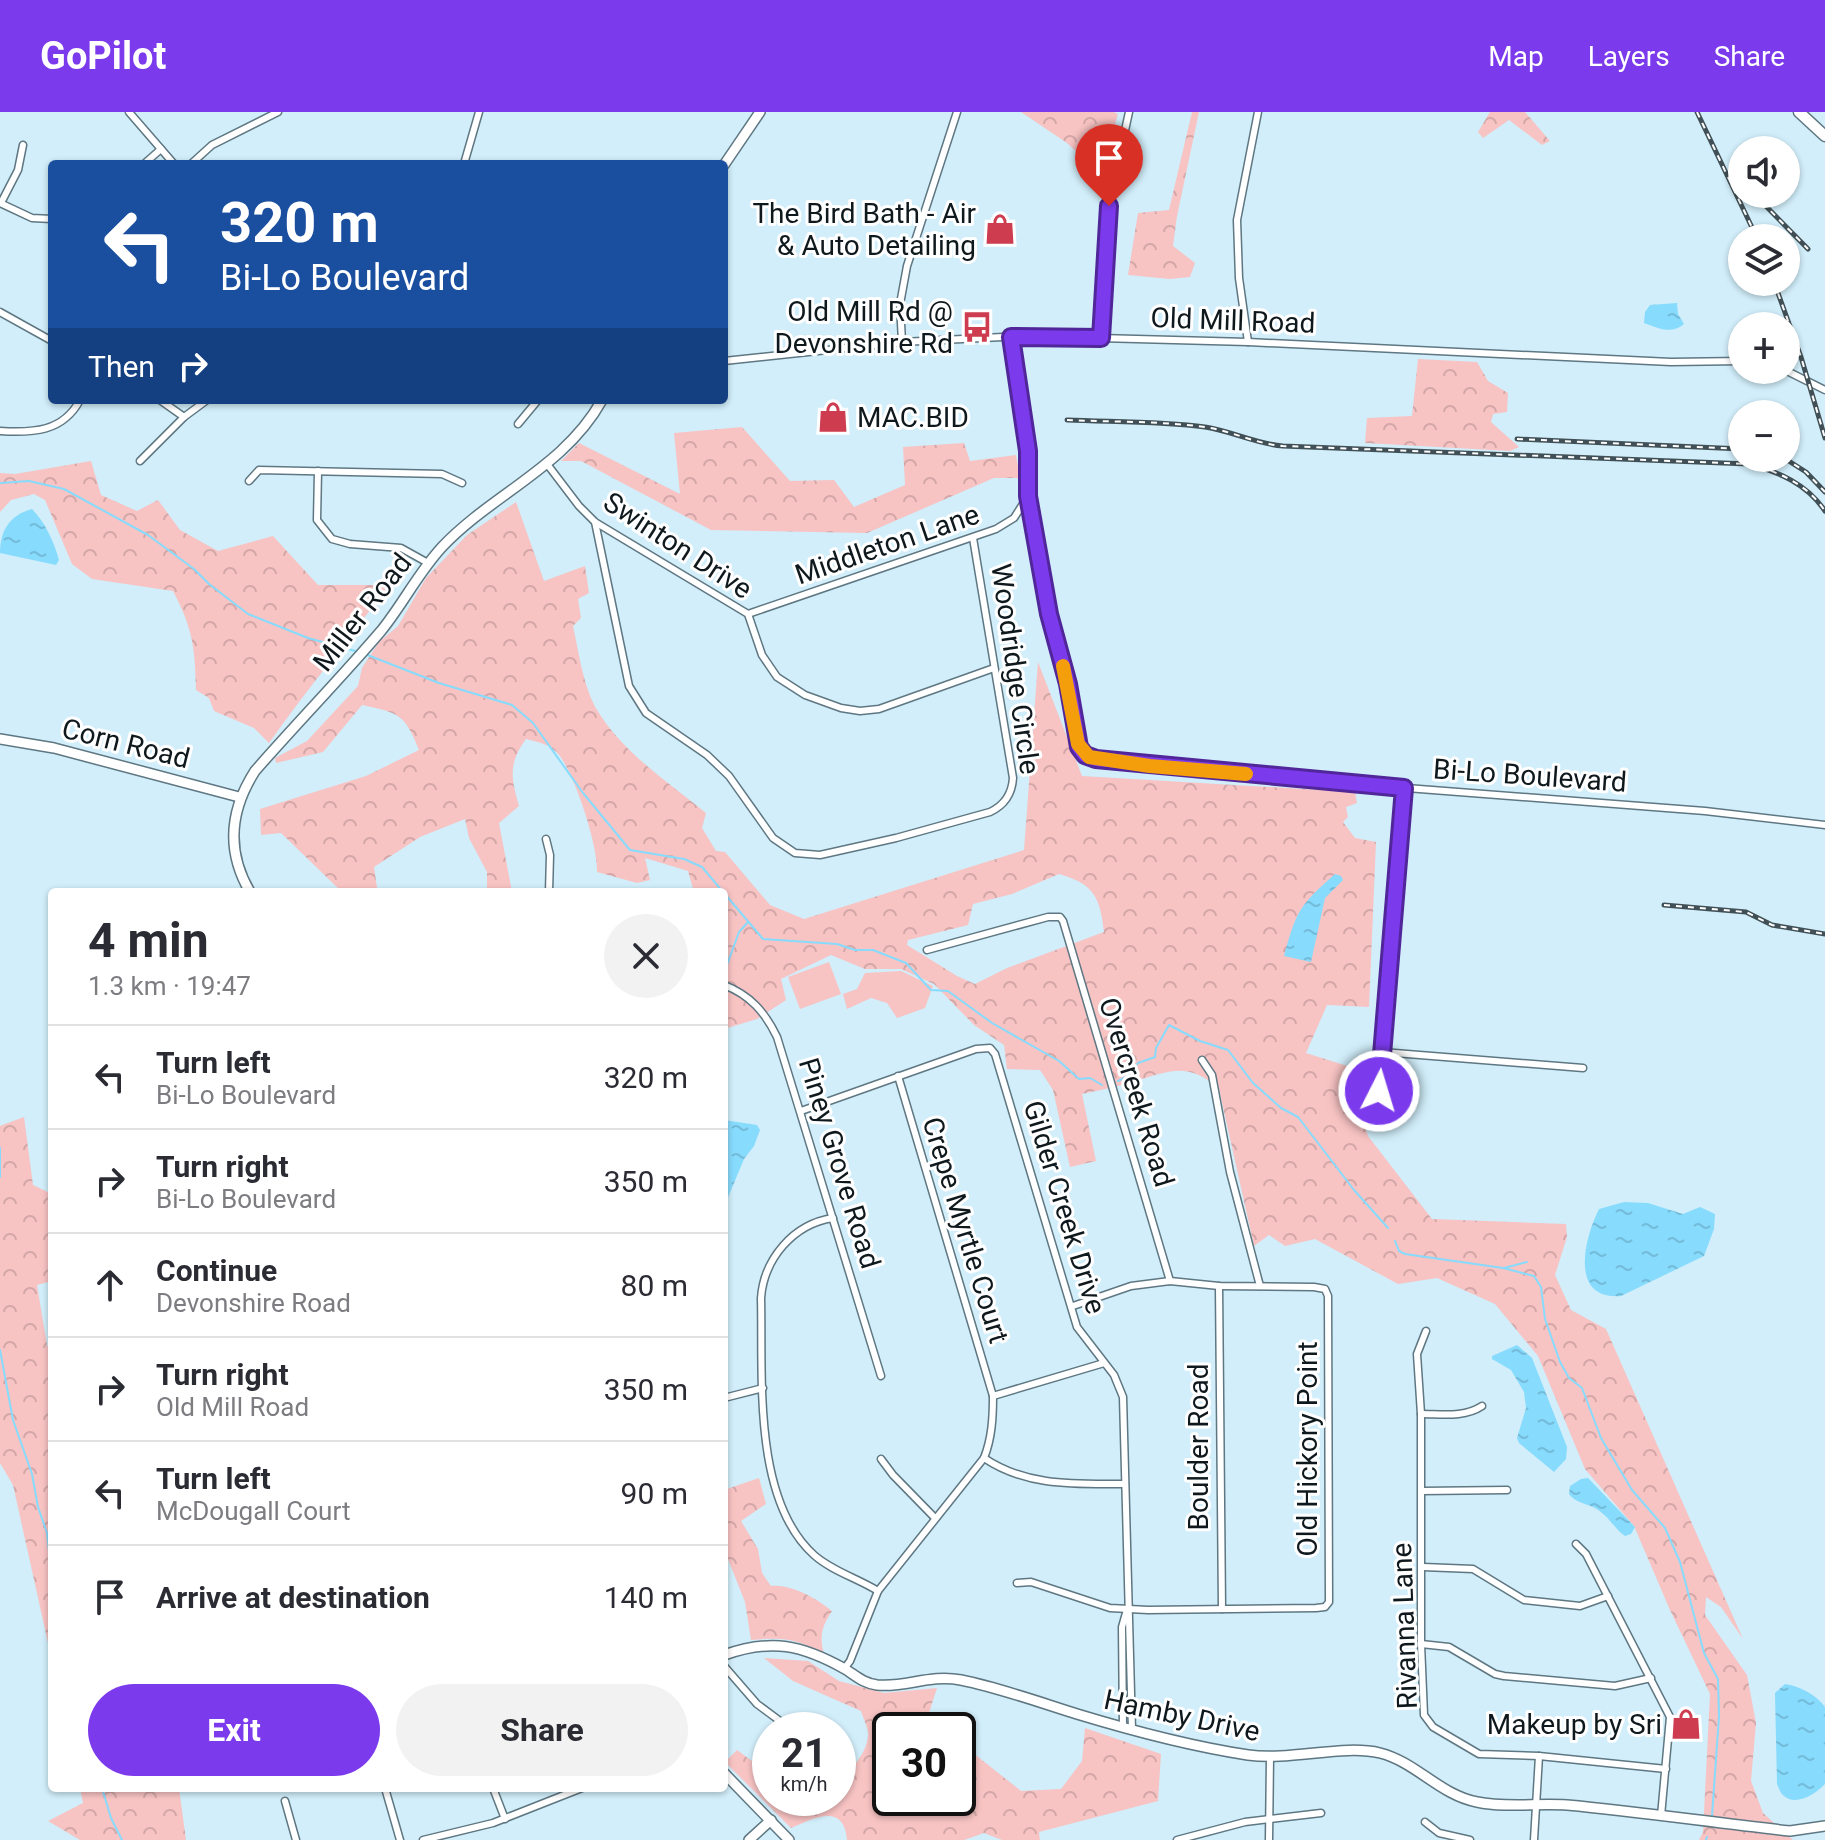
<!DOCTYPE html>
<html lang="en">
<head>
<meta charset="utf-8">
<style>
  :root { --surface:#fff; --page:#f2f2f3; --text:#2b2b33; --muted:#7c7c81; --line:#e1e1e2; --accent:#7c3aed }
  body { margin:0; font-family:Roboto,sans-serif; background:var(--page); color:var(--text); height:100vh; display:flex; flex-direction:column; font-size:30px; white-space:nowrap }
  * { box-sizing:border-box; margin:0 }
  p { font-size:26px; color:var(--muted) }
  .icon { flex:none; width:44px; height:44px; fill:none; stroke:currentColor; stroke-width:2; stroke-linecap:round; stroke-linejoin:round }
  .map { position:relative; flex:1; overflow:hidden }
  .sheet { position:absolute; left:48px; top:776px; width:680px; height:904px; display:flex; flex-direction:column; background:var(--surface); border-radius:8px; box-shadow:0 2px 6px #0004 }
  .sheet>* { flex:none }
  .top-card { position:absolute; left:48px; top:48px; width:680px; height:244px; border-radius:8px; box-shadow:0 2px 6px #0004; background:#1a4fa0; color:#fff; overflow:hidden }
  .buttons { position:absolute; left:1728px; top:24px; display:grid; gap:16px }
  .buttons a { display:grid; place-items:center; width:72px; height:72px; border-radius:50%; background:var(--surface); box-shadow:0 2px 6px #0004; font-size:40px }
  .speed { position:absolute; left:752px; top:1600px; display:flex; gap:16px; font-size:40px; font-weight:700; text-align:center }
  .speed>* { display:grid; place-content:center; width:104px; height:104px; border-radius:50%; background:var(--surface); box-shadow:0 2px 6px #0004; line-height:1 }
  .speed small { font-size:20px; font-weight:400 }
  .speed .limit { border:4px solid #111; border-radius:12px; background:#fff; color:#111 }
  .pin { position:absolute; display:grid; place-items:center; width:68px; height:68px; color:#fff; margin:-82px -34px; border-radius:50% 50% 50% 0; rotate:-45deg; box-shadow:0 0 8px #0007 }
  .pin .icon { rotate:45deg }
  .me { position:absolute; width:88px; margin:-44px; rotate:5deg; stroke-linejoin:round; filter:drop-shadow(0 0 6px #0008) }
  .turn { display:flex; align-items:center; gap:28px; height:168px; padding:0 40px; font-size:36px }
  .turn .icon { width:104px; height:104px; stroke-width:2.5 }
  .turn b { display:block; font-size:56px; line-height:68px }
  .then { display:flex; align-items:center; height:76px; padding:0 40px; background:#0003; gap:16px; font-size:30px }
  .round { display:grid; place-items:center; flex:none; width:84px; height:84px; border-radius:42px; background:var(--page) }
  .overview { display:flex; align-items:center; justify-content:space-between; height:136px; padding:0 40px }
  h1 { font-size:48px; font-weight:700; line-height:60px }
  .action { display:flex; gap:16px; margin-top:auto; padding:16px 40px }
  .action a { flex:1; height:92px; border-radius:48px; background:var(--accent); color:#fff; font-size:32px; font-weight:700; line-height:92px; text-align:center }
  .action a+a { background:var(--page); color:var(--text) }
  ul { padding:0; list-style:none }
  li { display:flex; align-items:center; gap:24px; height:104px; padding:0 40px; border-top:2px solid var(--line) }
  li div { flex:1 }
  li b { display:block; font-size:30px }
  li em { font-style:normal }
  header { display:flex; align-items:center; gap:48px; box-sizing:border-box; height:112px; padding:0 40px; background:var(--accent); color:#fff }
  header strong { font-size:38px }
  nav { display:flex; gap:44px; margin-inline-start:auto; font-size:28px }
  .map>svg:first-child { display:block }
  .forest { fill:url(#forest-crowns); fill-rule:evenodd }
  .green { fill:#f8c3c3 }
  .water { fill:url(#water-ripples) }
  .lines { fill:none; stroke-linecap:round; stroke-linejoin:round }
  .stream { stroke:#87dbfd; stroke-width:2 }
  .street-casing { stroke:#5e7782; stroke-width:9 }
  .secondary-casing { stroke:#5e7782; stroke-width:12 }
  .primary-casing { stroke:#5e7782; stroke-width:13 }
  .street { stroke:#fff; stroke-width:6 }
  .secondary { stroke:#fff; stroke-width:9 }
  .primary { stroke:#fff; stroke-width:10 }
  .rail-casing { stroke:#415056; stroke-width:5 }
  .rail { stroke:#fff; stroke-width:2; stroke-dasharray:6; stroke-linecap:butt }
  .route-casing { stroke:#51269a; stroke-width:20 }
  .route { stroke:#7c3aed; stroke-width:14 }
  .slow { stroke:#f59e0b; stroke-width:14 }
  .labels { text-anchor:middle; stroke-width:6; stroke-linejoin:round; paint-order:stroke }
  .poi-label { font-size:28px; fill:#0f191d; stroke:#fff; text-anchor:end }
  .street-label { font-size:28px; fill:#0f191d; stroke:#fff }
</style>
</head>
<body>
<header>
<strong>GoPilot</strong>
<nav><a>Map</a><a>Layers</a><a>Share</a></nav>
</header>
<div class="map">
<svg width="1825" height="1728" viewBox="0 0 1825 1728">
  <defs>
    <pattern id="forest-crowns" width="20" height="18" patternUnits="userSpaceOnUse" patternTransform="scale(2)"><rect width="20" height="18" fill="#f8c3c3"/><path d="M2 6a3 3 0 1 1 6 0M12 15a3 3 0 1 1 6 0" fill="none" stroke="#d3a7a7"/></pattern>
    <pattern id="water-ripples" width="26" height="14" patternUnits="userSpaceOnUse" patternTransform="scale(2)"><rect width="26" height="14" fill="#87dbfd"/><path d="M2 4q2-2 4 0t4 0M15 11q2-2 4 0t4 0" fill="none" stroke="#73bbd8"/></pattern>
  </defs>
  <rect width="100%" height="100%" fill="#d1eefa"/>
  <!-- forest -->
  <g class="forest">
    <polygon points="1021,0 1114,0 1118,2 1101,62 1067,31"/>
    <polygon points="1192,0 1199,0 1177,104 1173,134 1195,151 1190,165 1170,167 1128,163 1138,101 1169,98"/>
    <polygon points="1490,0 1525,0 1550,29 1542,33 1509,8 1483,26 1478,20"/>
    <polygon points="1418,247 1477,250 1488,269 1508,281 1507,300 1493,302 1491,310 1519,335 1510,339 1365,331 1367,306 1412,304"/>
    <polygon points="742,315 790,369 834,368 854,395 905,373 903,335 964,331 970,349 1016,343 1020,366 994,366 867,421 711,418 581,349 561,349 579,331 680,382 674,321"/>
    <path d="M91,349l10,34 36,16 21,-11 22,30 38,21 55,-15 45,49h71c-39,53 -82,104 -120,158l-15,-15 -40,-17 -5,-13 -13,-8c-1,-42 -3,-61 -23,-99l-81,-12 -20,-15 -27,-64 -11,-6 -23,6 -11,12v-39l15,1z"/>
    <path d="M516,390l28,79 41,-15 4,27 -11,6 3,19 -8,8c6,27 10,60 24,84 26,43 71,72 109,103l-4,15 14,23 9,1 45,53 34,14 220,-69 14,-188 44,114 273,16 2,11 -11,4 2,10 -5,5 12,16 21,4 -7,165 -42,-2 -21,48 54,17 -2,36 10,30 64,83 134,5 1,13 -12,38 16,35 35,19 137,310 -22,-32 -15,-10 -1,18 42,60 9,48 -5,58 12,32 30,27h-94l4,-8 7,-138 -40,-84 -36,-84 -49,-57 -47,-113 -43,-52 -58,-26 -39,6 -83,-45 -30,7 -16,-11 -15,11 -35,-157c-32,-29 -51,-17 -87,-7 -16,5 -33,8 -50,12l14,67 -26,6 -17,-77 -13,-20 -33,-1 -3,-24 -30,-20 -40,-41 -33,-15h-36l-34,-14 -50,24 5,21 -29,19 -33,10v-137h-30l-6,-21 -43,-13 5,22 -13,3 -40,-11c1,-27 -21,-93 -37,-116 -8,-11 -21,-14 -34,-17 -18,25 -15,39 -7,67l-20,17 13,69h-25v-20l-18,-34 -4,-19 -45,18 -46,30 3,21 -11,4h-24l-61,-59 -20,2 -1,-26 106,-33 53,-26c-14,-36 -20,-37 -57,-45l-39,47 -47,11 -1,-5 32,-17 51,-55 4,-18 17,-26 19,-16 28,-48 41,-43zM1059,762c35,10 41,23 45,58l-97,36 -32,16 -18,-8 -50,-31 1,-5 60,-15 5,-21 39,-10z"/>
    <polygon points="24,1005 33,1073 52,1082 52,1169 37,1173 47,1233 52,1244 52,1549 13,1373 0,1351 0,1014"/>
    <path d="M759,1366l7,26 -25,17 17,28 4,24 9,13c19,-3 47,13 61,25 -10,15 -13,25 -8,43 -30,-16 -40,-17 -73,-14l-6,-38 -21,-53v-59z"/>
    <path d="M764,1546l44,3 31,20 45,12 53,-5 -9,28 17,14h-55v68h68v-57l63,50 40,-2 21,-28 3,-33 76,26 -3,47 -119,31 1,8h-38l-18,-7 -20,7h-117c-3,-38 -33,-22 -56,-12l-66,-66 12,-12 33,24v24h68v-21c14,-6 29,-25 30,-41 1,-7 -5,-18 -7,-25l-68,-30z"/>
    <polygon points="80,1676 179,1676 186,1728 80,1728 48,1709 83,1691"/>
  </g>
  <!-- green -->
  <g class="green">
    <polygon points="829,850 841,882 800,897 788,865"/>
    <polygon points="901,859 933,874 925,896 897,906 887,891 871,886 847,897 843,882 857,877 865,861"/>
  </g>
  <!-- water -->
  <g class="water">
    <path d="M1677,191l1,11 6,10c-13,11 -26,4 -40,-1l1,-11 5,-7z"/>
    <path d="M32,397c13,13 22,33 27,51l-3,5 -56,-12c0,-23 10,-38 32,-44z"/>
    <path d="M1335,762l6,2 2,4 -18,18 -14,64 -27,-6c13,-46 15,-50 51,-82z"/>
    <polygon points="724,1008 757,1013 760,1018 754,1034 744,1047 724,1095"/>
    <path d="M1624,1090l24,1 35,11 17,-7 15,7 -1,15 -10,27 -83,40c-52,4 -37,-57 -22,-87z"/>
    <polygon points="1517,1233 1532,1246 1567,1335 1566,1347 1554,1360 1519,1331 1517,1326 1526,1296 1524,1280 1511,1258 1492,1247 1492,1244"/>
    <path d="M1588,1366l47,49 -4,7 -6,2c-10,-7 -14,-16 -23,-23 -10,-10 -25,-8 -33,-19l1,-8 11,-7z"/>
    <path d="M1785,1572c14,2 32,11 40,23v77c-8,9 -29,23 -41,12 -4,-3 -5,-8 -7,-12l-2,-91z"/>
  </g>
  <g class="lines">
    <!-- stream -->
    <g class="stream">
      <polyline points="0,371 29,369 64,377 148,423 194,457 209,472 248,502 308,526 359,540"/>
      <polyline points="365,542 439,571 512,593 533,611 583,681 630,738 684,747 702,755 723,780"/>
      <polyline points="724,781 763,827 837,832 855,838 873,838 906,851 931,878 948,879 992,911 1059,949 1079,967 1090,966 1102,973"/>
      <polyline points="724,861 739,820 748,810"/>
      <polyline points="1118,969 1128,964 1138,951 1155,945 1156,936 1169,913 1200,929 1228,938 1253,971 1281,996 1298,1005 1354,1078 1388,1116"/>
      <polyline points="0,1036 0,1065"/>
      <polyline points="1395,1129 1399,1139 1405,1142 1503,1156 1534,1164 1541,1175 1545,1207 1560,1250 1569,1266 1582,1276 1601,1326 1632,1378 1665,1416 1680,1450 1704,1541 1718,1567 1719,1604 1712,1704"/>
      <polyline points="1504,1156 1527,1150"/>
      <polyline points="0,1238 13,1308 32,1362 38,1395 47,1421 52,1468"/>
      <polyline points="102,1676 111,1706 122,1728"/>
      <polyline points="1706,1728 1707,1725"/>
    </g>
    <defs>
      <g id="street">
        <polyline points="129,0 174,52"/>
        <polyline points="144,52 161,37"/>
        <polyline points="191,52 212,33 278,0"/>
        <polyline points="464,52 479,0"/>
        <polyline points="0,91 32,106 52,107"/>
        <polyline points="1,91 18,58 23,33"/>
        <polyline points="0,200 52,229"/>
        <polyline points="1011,225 1027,335 1028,384 1049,502 1068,572 1078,632 1089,645 1150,654 1316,669 1705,699 1825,713"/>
        <polyline points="1101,226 1110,87 1129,0"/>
        <polyline points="902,230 900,192 907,154 957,0"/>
        <polyline points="1248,230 1239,166 1237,108 1258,0"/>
        <polyline points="724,249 902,230 1025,224 1248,230 1671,250 1742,249"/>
        <polyline points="1785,258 1825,278"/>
        <polyline points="160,288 184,305"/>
        <polyline points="518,312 538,288"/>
        <path d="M0,319c33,2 63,1 80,-31"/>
        <polyline points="140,349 184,305 207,288"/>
        <polyline points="547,352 579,394 595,410 748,502 762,543 777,565 805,583 841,596 860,599 879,597 994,556"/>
        <polyline points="318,359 317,408 332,427 350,432 401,436 428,451"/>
        <polyline points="249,369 259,358 442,362 462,371"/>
        <path d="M595,410l34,164 17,27 61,42 22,21 44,62 22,15 25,2 76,-17 94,-26c15,-7 22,-18 23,-34l-40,-240"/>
        <polyline points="748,502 996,417 1014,406 1028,384"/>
        <polyline points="546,727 550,743 549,780"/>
        <polyline points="927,838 1048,805 1060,805 1063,809 1170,1169"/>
        <path d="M724,873c26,10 41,27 53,52l104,339"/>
        <polyline points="1382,940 1583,956"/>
        <polyline points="1202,948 1212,963 1230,1060 1260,1174"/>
        <polyline points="1379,979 1404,676"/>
        <polyline points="801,999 976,937 990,936 995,942 1077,1215 1114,1263 1123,1285 1132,1618"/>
        <path d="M833,1106c-40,6 -69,41 -72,80 2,76 -9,201 53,257 18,16 43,23 64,36"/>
        <polyline points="1219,1174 1222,1497"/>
        <polyline points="1426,1219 1417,1242 1421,1302 1421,1532 1424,1603 1433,1615 1479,1642 1539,1644 1666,1657"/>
        <polyline points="993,1284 1104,1251"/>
        <polyline points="724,1286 763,1276"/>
        <path d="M1421,1302c20,0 43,4 61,-8"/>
        <path d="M984,1346c43,29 92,26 141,26"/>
        <polyline points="881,1347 893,1363 935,1406"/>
        <polyline points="1422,1379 1507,1378"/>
        <polyline points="1576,1432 1586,1442 1670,1605 1661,1704"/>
        <polyline points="1423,1455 1473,1457 1524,1488 1580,1494 1608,1484"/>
        <polyline points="1017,1471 1031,1470 1110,1496 1148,1498 1316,1496 1325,1495 1329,1490 1328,1184 1325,1177 1314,1175 1219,1174 1170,1169 1131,1174 1073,1194"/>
        <polyline points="1421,1532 1449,1535 1495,1562 1504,1564 1615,1574 1651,1566"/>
        <polyline points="724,1554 757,1592 792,1618"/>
        <path d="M844,1557l6,-8 28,-70 106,-133c8,-20 9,-41 9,-62l-95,-320"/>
        <polyline points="1123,1616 1122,1515 1126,1501"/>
        <polyline points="385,1676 400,1728"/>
        <polyline points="493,1676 505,1707"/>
        <polyline points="285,1689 296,1728"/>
        <polyline points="1425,1710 1439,1721 1470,1728"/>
        <polyline points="423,1728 493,1711 582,1676"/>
        <polyline points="1177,1728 1245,1710 1321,1701"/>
        <polyline points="1269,1728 1270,1645"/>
        <polyline points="1534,1728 1539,1644"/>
      </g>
      <g id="secondary">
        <polyline points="724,53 760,0"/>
        <polyline points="0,627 54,636 239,685"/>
        <path d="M250,780c-24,-41 -20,-82 5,-121 41,-47 85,-92 126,-140 22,-27 37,-58 61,-84 50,-53 123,-80 160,-147"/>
        <path d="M724,1543c48,-17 78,-10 121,14 11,7 18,14 32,16 29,3 52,-11 84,-5 39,8 78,22 116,34 56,17 112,32 171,41 43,6 95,-11 132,-2 36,9 60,42 97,49 29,6 60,1 90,3 75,7 149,18 223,26l35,-5"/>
        <polyline points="724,1661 789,1728"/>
        <polyline points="749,1728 771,1708"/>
      </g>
      <polyline id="primary" points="1799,0 1825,24"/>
    </defs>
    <!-- street casing -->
    <use href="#street" class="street-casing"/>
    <!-- secondary casing -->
    <use href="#secondary" class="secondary-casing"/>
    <!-- primary casing -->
    <use href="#primary" class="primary-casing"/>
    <!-- street -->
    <use href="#street" class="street"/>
    <!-- secondary -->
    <use href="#secondary" class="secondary"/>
    <!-- primary -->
    <use href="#primary" class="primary"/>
    <defs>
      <g id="rail">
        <polyline points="1697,0 1757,126"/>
        <polyline points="1754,82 1808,137"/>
        <polyline points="1774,170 1801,245 1825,326"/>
        <path d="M1067,308c45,2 93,1 138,7 27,4 51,17 78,19l466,18c30,8 58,20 76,47"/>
        <polyline points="1517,327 1742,337"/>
        <polyline points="1784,346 1806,360 1825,380"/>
        <polyline points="1664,793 1746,800 1772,813 1825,822"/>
      </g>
    </defs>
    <!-- rail casing -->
    <use href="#rail" class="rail-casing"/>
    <!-- rail -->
    <use href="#rail" class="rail"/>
  </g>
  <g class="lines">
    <defs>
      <polyline id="route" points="1109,94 1101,226 1011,225 1028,339 1028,384 1049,502 1068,572 1079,635 1085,643 1096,647 1404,676 1379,979"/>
    </defs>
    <!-- route casing -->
    <use href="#route" class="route-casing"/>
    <!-- route -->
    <use href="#route" class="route"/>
    <!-- slow -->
    <polyline class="slow" points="1063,554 1078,632 1089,645 1150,654 1246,662"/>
  </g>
  <!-- icons -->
  <defs>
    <symbol id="shop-bare" viewBox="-9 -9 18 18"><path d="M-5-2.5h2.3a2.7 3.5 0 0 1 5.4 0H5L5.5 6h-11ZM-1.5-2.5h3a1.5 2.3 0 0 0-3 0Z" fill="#ce3d4f" stroke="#fff" stroke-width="2.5" paint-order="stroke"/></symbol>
    <symbol id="bus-bare" viewBox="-9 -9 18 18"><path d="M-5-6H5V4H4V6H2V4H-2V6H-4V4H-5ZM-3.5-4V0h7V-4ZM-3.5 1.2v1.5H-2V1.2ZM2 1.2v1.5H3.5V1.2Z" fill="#ce3d4f" stroke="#fff" stroke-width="2.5" paint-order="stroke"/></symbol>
  </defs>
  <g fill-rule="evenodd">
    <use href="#shop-bare" x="978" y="95" width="44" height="44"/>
    <use href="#bus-bare" x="955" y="193" width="44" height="44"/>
    <use href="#shop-bare" x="811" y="283" width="44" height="44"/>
    <use href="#shop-bare" x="1664" y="1590" width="44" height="44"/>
  </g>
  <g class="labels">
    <!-- poi labels -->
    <g class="poi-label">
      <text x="976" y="111">The Bird Bath - Air<tspan x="976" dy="32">&amp; Auto Detailing</tspan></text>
      <text x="953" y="209">Old Mill Rd @<tspan x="953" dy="32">Devonshire Rd</tspan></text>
      <text x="857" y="315" text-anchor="start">MAC.BID</text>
      <text x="1662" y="1622">Makeup by Sri</text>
    </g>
    <!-- street labels -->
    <g class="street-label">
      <text transform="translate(1233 208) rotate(2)" y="10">Old Mill Road</text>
      <text transform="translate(887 432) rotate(-19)" y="10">Middleton Lane</text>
      <text transform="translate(678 433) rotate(33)" y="10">Swinton Drive</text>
      <text transform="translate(362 500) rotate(-52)" y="10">Miller Road</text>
      <text transform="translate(1016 557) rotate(82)" y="10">Woodridge Circle</text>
      <text transform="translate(126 631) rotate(14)" y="10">Corn Road</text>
      <text transform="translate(1530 663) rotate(4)" y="10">Bi-Lo Boulevard</text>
      <text transform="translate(1137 980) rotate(73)" y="10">Overcreek Road</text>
      <text transform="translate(840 1051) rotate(73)" y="10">Piney Grove Road</text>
      <text transform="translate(1065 1095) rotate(73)" y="10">Gilder Creek Drive</text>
      <text transform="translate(966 1118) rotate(73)" y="10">Crepe Myrtle Court</text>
      <text transform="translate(1198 1335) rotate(-90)" y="10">Boulder Road</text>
      <text transform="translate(1307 1337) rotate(-90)" y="10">Old Hickory Point</text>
      <text transform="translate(1404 1514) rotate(-92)" y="10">Rivanna Lane</text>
      <text transform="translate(1182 1603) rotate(12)" y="10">Hamby Drive</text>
    </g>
  </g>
</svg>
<div class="buttons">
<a><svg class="icon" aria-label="sound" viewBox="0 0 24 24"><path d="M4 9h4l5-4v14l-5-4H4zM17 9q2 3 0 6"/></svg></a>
<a><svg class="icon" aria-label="layers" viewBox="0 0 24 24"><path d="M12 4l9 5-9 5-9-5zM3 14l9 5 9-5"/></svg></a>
<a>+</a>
<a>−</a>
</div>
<div class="speed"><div>21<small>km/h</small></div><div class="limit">30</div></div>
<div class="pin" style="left:1109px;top:94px;background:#d93025"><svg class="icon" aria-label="arrive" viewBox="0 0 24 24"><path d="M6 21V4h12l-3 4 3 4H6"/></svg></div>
<svg class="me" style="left:1379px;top:979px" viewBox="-20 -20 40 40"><circle r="17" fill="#7c3aed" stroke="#fff" stroke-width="3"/><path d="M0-11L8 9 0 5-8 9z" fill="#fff"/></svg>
<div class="top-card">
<div class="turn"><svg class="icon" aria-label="left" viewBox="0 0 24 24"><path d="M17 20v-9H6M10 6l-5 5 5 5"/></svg><div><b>320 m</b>Bi-Lo Boulevard</div></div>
<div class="then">Then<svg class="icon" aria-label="right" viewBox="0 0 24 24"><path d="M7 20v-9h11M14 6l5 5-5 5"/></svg></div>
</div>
<section class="sheet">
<div class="overview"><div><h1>4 min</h1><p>1.3 km · 19:47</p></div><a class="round"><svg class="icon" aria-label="close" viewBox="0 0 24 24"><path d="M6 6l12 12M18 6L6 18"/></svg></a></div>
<ul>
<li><svg class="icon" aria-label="left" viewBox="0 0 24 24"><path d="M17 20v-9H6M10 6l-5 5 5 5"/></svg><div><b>Turn left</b><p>Bi-Lo Boulevard</p></div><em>320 m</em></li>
<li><svg class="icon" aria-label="right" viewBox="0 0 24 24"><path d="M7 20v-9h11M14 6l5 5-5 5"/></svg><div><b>Turn right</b><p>Bi-Lo Boulevard</p></div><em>350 m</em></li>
<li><svg class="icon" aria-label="ahead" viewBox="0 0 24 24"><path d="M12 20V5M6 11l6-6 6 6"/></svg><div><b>Continue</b><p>Devonshire Road</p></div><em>80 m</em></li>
<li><svg class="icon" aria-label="right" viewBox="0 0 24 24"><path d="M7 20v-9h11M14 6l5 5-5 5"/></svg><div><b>Turn right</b><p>Old Mill Road</p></div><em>350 m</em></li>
<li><svg class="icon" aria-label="left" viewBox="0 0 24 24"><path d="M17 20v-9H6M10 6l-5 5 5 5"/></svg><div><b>Turn left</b><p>McDougall Court</p></div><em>90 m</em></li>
<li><svg class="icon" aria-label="arrive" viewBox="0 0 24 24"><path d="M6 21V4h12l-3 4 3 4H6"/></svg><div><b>Arrive at destination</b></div><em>140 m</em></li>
</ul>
<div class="action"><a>Exit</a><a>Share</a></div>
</section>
</div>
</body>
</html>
